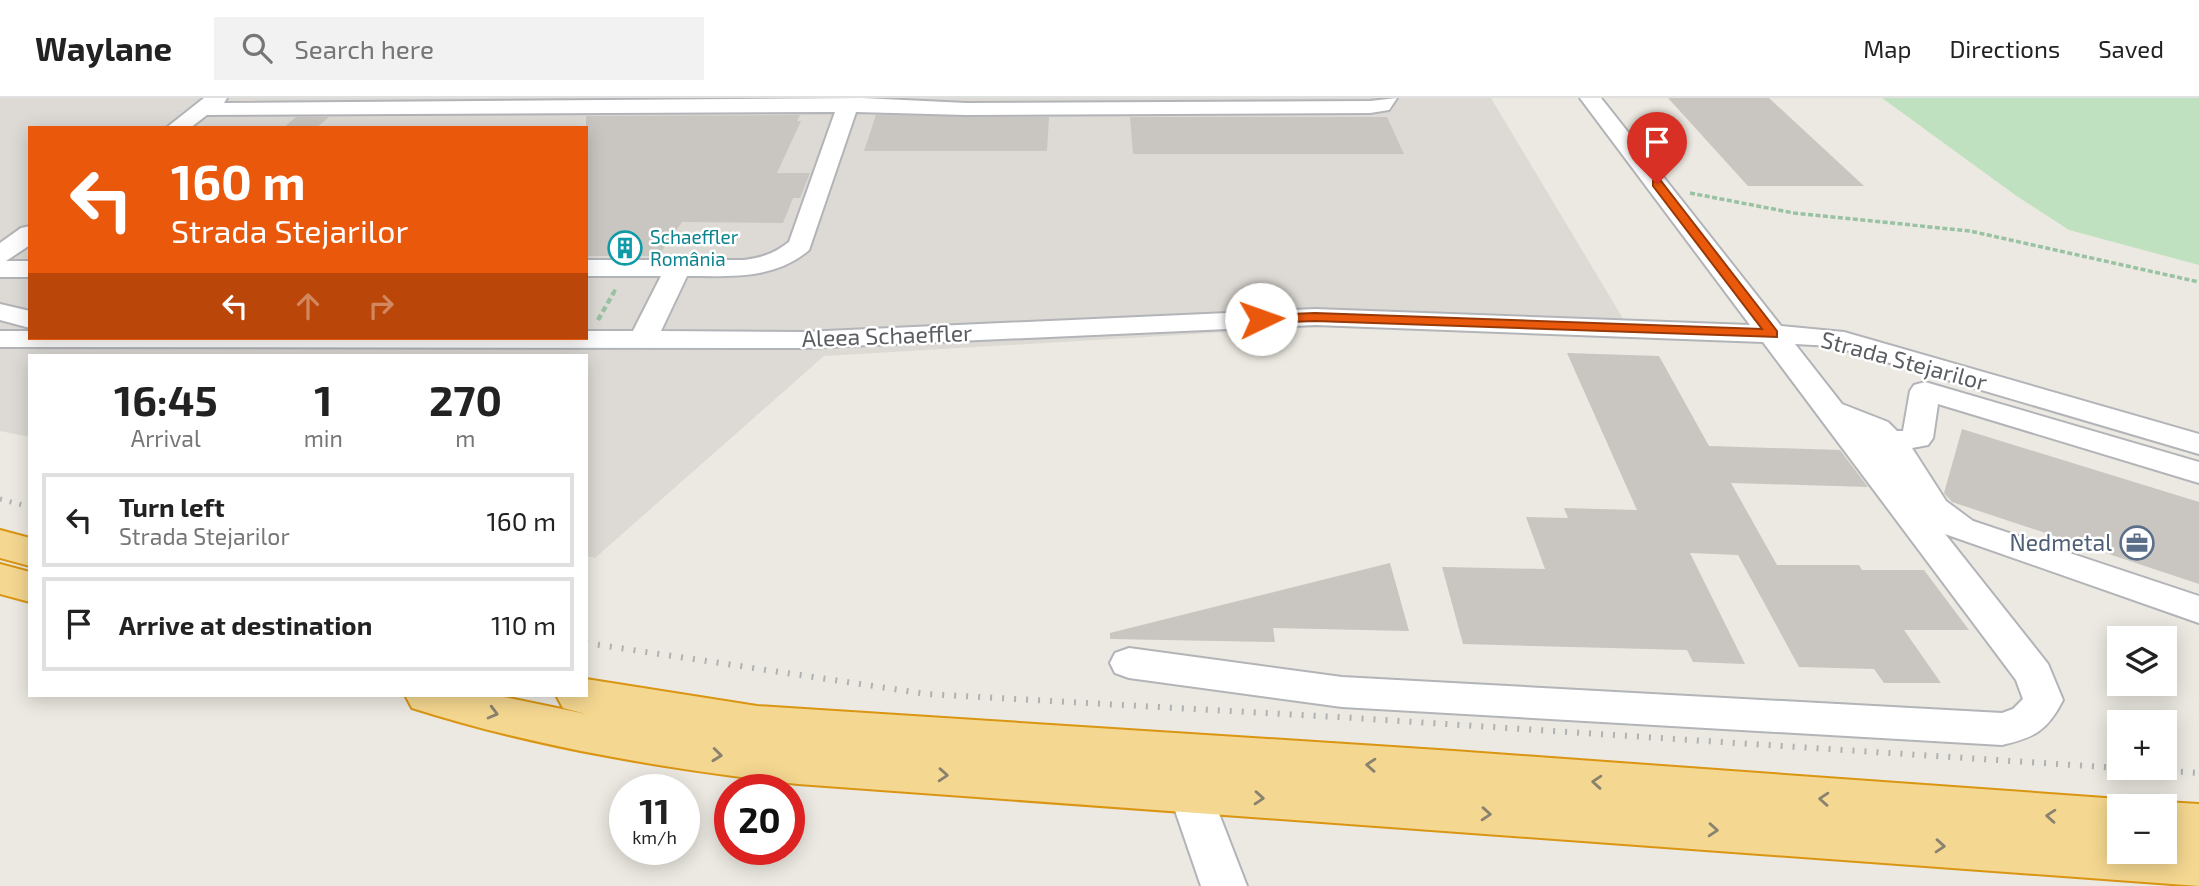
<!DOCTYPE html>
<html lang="en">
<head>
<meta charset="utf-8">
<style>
  :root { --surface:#fff; --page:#f2f2f2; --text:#222; --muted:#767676; --line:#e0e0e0 }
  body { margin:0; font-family:"Exo 2",sans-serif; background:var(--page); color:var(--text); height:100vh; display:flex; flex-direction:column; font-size:26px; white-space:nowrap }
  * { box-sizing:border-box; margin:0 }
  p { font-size:23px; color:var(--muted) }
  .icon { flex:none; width:38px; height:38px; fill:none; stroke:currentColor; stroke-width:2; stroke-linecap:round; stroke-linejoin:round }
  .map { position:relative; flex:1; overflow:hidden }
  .drawer { position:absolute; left:28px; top:256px; width:560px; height:343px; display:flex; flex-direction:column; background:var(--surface); border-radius:0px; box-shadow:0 4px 18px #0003 }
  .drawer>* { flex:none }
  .guide { position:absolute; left:28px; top:28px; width:560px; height:214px; border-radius:0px; box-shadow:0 4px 18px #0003; background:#ea580c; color:#fff; overflow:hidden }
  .fabs { position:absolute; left:2107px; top:528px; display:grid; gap:14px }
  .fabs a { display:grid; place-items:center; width:70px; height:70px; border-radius:0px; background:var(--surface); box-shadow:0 4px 18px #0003; font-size:35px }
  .speed { position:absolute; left:609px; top:676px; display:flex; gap:14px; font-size:35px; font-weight:700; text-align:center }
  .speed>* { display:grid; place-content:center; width:91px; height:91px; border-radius:50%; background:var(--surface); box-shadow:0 4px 18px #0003; line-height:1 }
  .speed small { font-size:18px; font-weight:400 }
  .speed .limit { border:10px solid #d22; background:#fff; color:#111 }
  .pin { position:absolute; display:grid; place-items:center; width:60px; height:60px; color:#fff; margin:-72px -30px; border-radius:50% 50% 50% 0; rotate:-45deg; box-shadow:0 0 7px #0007 }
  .pin .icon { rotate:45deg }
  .me { position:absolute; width:77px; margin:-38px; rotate:87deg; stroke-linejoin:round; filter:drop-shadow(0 0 5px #0008) }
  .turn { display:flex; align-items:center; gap:24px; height:147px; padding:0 28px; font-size:32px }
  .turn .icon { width:91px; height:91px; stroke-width:2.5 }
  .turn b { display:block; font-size:49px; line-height:60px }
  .lanes { display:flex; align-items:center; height:66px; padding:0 28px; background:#0003; justify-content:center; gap:35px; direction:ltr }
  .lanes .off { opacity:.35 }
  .eta { display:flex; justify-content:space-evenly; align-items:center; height:119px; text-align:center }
  .eta b { font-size:42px; font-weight:700; line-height:49px }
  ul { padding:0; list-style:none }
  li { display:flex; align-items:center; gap:21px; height:94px; margin:0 14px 10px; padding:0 14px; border:4px solid var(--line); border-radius:0px }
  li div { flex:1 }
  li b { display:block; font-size:26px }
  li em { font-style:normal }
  header { display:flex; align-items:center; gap:42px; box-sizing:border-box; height:98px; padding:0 35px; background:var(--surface); border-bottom:2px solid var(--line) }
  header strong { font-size:33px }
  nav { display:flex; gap:38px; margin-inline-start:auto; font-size:24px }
  .search { width:490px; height:63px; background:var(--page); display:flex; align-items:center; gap:18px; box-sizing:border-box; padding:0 24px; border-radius:0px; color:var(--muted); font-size:26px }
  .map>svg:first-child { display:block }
  .industrial { fill:#dddad5; fill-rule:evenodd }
  .green { fill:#c0e1bf }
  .building { fill:#c9c5c0 }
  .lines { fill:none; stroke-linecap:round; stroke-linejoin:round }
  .minor-casing { stroke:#b2b4b8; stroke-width:4 }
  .highway-casing { stroke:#da9512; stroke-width:4 }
  .path-far1 { stroke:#99c2a3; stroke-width:3.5; stroke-dasharray:5 2.5; stroke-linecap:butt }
  .path { stroke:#99c2a3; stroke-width:4.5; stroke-dasharray:6 3.5; stroke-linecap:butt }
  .minor { fill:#fff; fill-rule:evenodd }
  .highway { fill:#f4d790; fill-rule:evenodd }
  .rail-far1 { stroke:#b0b1b1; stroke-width:5; stroke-dasharray:2 8; stroke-linecap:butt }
  .rail { stroke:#b0b1b1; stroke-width:6; stroke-dasharray:2 10; stroke-linecap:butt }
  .oneway { stroke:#88826f }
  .route { fill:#ea580c; stroke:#983908; stroke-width:2 }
  .labels { text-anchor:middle; stroke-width:5; stroke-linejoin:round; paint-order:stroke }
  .far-culture-label { font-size:19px; fill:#0d838f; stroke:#fff; text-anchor:start }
  .street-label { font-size:23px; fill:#5a5d61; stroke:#fff }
  .service-label { font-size:23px; fill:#4e5e75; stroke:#fff; text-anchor:end }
</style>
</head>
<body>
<header>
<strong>Waylane</strong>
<div class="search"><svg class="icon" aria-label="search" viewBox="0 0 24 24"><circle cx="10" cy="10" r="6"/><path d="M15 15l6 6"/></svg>Search here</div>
<nav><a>Map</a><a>Directions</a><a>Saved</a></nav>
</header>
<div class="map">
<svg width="2199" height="788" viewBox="0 0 2199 788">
  <rect width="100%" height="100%" fill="#ebe9e1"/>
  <!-- industrial -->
  <path class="industrial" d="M0,0h1491l134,224 -309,5 -492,29 -229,202 -9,-2v-201h-556v82l-30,-6zM30,30h556v210h-556z"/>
  <!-- green -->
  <polygon class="green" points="1882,0 2199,0 2199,167 2069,132 2018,99"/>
  <!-- building -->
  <g class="building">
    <polygon points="1668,0 1769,0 1864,88 1748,88"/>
    <polygon points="800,17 797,23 801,23 777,75 810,75 800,100 793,100 783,125 682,124 658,158 586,158 586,18"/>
    <polygon points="876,17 1049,19 1047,53 864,53"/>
    <polygon points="296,19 329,19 316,30 283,30"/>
    <polygon points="1130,19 1387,19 1404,56 1133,56"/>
    <polygon points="1567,255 1659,258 1709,348 1840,352 1868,389 1731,385 1777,467 1859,467 1862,472 1924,472 1969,532 1904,532 1941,585 1884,585 1874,571 1799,569 1738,457 1690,455 1745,566 1693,564 1687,552 1463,546 1442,469 1545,471 1526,419 1568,420 1564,410 1637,412"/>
    <polygon points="1962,331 2199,404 2199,486 1952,404 1944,395"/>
    <polygon points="1390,465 1409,533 1273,530 1275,544 1110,541 1110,535"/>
  </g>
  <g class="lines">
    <defs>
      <g id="minor">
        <path d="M204,0h23l-3,5 638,-5 104,5 404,-2 27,-3 -8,12 -19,3 -404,2 -110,-3 -47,138c-35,30 -79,26 -122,26l-26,55 143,1 511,-23 435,16 -170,-227h21l180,228 63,6 355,102v20l-367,-108 -37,-2 47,60 46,18 9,9h6l7,-40 4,-6 11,-3 274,80v21l-261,-79 -5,34 -5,7 -16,3 34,53 27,20 226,75v27l-254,-89 103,130 15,36c-16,31 -28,37 -61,45l-660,-38 -213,-29 -14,-5 -5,-10 5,-10 14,-5 213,29 660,36 11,-4 10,-10 -7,-19 -253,-338 -448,-17 -511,23 -804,-1v-16h30v7h556v-7h47l28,-55h-75v-16h158c18,-2 31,-7 45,-18l46,-130 -628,3 -17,13h-24z"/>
        <polygon points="30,128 30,147 6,163 30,163 30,179 0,179 0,145 21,130"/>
        <polygon points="0,206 30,213 30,230 0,222"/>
        <polygon points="1191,677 1206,682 1247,788 1201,788 1169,695 1176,682"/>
      </g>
      <g id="highway">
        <polygon points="0,432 30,440 30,468 0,460"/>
        <polygon points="0,466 30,474 30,504 0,496"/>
        <path d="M586,581l171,27 697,45 665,48 19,8h-19v45h46v-45h-13l13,-5 34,2v82l-1401,-102c-131,-15 -260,-36 -386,-76l-7,-13h90l91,19 -23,-6 -7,-13h30z"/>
      </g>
    </defs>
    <!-- minor casing -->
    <use href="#minor" class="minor-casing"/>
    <!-- highway casing -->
    <use href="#highway" class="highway-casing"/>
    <!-- path-far1 -->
    <g class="path-far1">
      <polyline points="1690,95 1794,115 1970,133 2199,184"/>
      <polyline points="613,196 616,190"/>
    </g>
    <!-- path -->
    <polyline class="path" points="598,222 614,194"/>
    <!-- minor -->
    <use href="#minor" class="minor"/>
    <!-- highway -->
    <use href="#highway" class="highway"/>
    <!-- rail-far1 -->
    <polyline class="rail-far1" points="0,401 30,409"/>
    <!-- rail -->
    <g class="rail">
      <polyline points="586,545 927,596 1354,620 2119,670"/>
      <polyline points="2121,670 2199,675"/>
    </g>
  </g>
  <!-- one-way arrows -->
  <defs><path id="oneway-chevron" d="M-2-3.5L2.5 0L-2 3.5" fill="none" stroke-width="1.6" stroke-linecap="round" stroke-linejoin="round" transform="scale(1.75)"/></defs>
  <g class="oneway">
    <use href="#oneway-chevron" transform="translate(493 615) rotate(15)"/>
    <use href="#oneway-chevron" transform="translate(717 657) rotate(6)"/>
    <use href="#oneway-chevron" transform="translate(1371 667) rotate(-176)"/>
    <use href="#oneway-chevron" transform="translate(943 677) rotate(4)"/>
    <use href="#oneway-chevron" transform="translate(1597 684) rotate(-176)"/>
    <use href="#oneway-chevron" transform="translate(1259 700) rotate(4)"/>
    <use href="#oneway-chevron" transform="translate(1824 701) rotate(-176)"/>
    <use href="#oneway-chevron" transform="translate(1486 716) rotate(4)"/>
    <use href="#oneway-chevron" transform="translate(2051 718) rotate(-176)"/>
    <use href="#oneway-chevron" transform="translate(1713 732) rotate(4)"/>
    <use href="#oneway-chevron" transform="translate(1940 748) rotate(4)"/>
  </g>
  <!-- route -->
  <polygon class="route" points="1653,83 1661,83 1777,233 1777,239 1315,223 1261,225 1254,221 1261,217 1315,215 1762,231 1653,88"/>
  <!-- icons -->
  <defs>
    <symbol id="building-ring" viewBox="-11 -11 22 22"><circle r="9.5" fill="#fff" stroke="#0f9aa8" stroke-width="1.5"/><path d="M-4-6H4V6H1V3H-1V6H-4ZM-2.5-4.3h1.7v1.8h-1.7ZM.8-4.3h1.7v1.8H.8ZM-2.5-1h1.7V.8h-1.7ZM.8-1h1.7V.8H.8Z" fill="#0f9aa8"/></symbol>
    <symbol id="office-ring" viewBox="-11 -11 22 22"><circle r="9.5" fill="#fff" stroke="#5c6f8a" stroke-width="1.5"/><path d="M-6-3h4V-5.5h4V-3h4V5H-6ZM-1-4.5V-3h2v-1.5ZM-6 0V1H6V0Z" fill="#5c6f8a"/></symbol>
  </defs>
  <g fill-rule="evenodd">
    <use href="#building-ring" x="606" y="131" width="38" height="38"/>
    <use href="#office-ring" x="2118" y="426" width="38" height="38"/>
  </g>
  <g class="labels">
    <!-- far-culture labels -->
    <g class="far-culture-label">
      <text x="650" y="146">Schaeffler<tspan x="650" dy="22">România</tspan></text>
    </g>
    <!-- street labels -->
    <g class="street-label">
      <text transform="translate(887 238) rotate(-2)" y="8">Aleea Schaeffler</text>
      <text transform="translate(1904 263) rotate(15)" y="8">Strada Stejarilor</text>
    </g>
    <!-- service labels -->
    <g class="service-label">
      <text x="2112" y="453">Nedmetal</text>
    </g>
  </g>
</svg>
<div class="fabs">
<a><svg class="icon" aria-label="layers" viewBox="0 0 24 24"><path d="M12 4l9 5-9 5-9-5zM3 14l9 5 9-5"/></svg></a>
<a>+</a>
<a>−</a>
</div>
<div class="speed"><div>11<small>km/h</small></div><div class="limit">20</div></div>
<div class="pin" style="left:1657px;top:86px;background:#d93025"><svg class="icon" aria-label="arrive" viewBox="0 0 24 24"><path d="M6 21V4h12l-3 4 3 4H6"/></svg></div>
<svg class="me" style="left:1261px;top:221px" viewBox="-20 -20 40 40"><circle r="19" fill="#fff"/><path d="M0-13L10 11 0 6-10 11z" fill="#ea580c"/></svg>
<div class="guide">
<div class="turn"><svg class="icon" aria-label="left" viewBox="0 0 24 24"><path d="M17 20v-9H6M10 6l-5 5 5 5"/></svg><div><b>160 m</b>Strada Stejarilor</div></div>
<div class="lanes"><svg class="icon" aria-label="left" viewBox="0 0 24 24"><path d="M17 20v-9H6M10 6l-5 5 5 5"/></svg><svg class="icon off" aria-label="ahead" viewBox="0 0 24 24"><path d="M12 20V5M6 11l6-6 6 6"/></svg><svg class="icon off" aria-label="right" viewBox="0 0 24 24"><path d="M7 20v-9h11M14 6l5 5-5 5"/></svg></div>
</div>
<section class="drawer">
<div class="eta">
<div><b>16:45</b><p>Arrival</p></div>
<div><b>1</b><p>min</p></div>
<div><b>270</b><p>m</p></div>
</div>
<ul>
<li><svg class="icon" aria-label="left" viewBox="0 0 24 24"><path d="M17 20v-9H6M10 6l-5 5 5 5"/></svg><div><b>Turn left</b><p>Strada Stejarilor</p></div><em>160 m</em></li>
<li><svg class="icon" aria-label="arrive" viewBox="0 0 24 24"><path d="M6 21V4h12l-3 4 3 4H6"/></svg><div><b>Arrive at destination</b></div><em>110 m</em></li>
</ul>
</section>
</div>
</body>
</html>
